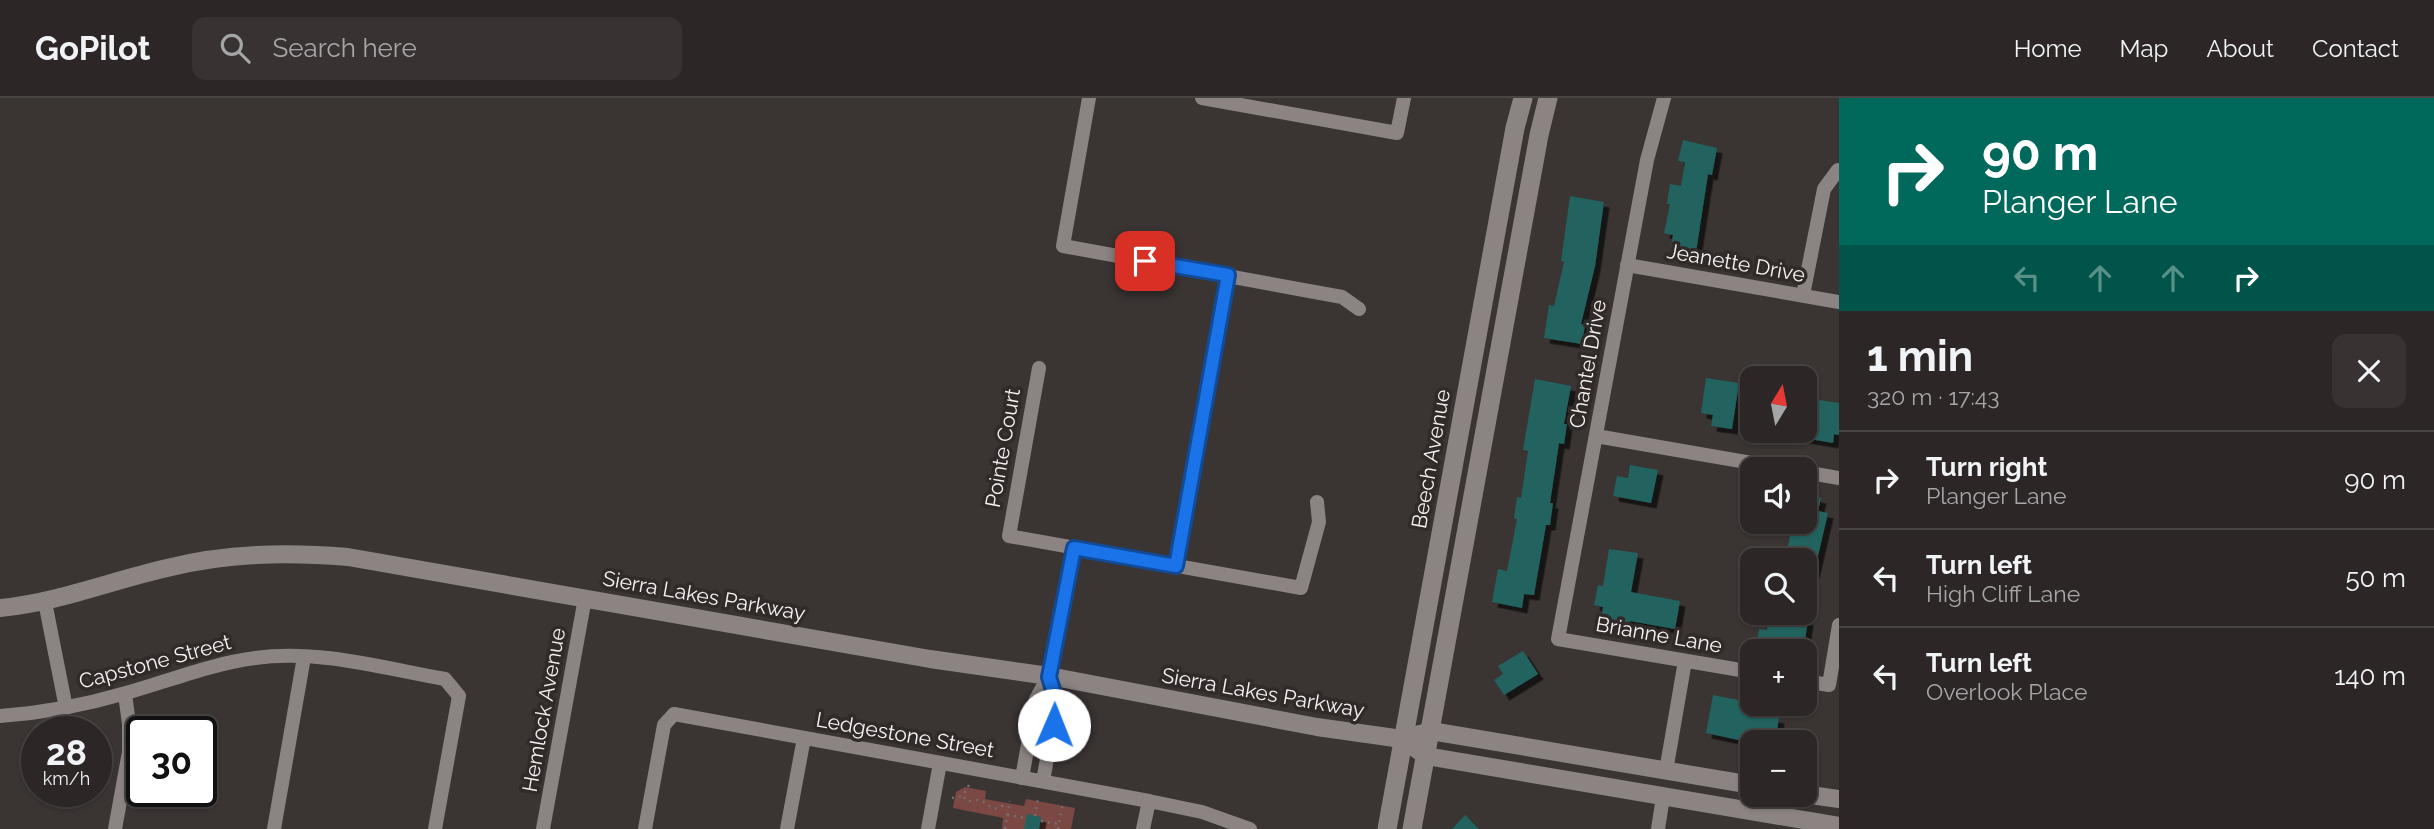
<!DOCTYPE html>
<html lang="en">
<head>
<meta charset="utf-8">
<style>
  :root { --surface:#2c2726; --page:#383332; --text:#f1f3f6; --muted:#a6a5a7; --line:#484443 }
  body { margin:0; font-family:Raleway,sans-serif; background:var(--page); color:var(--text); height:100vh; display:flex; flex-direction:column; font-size:26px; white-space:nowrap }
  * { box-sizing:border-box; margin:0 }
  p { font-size:23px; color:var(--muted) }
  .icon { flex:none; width:38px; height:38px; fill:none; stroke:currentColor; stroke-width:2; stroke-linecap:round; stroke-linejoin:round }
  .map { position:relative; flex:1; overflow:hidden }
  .panel { display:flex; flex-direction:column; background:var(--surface); width:595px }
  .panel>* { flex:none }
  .top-card { background:#00695c; color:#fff; overflow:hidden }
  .needle { width:46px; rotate:10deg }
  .buttons { position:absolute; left:1740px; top:268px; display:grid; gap:14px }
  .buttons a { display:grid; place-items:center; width:77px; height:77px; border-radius:14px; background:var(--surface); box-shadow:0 2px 5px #0004,0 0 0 2px var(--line); font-size:35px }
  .speed { position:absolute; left:21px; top:618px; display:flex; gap:14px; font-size:35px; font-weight:700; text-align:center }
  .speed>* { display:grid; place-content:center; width:91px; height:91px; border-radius:50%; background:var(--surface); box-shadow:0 2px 5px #0004,0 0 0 2px var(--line); line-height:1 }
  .speed small { font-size:18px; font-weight:400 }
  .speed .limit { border:4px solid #111; border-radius:10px; background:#fff; color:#111 }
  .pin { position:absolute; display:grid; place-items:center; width:60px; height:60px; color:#fff; margin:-30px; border-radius:14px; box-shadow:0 4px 10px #0006 }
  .me { position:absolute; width:77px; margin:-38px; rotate:1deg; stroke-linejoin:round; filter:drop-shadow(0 0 5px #0008) }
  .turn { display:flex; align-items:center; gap:24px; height:147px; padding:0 28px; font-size:32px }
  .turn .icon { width:91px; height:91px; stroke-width:2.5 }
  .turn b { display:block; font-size:49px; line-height:60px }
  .lanes { display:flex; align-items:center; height:66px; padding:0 28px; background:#0003; justify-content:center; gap:35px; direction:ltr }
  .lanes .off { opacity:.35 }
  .round { display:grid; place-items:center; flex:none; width:74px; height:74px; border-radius:14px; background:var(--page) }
  .headline { display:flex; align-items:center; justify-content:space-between; height:119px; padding:0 28px }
  h1 { font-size:42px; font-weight:700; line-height:52px }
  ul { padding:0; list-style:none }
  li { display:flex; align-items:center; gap:21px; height:98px; padding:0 28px; border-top:2px solid var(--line) }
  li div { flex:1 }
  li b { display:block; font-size:26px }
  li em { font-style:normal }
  header { display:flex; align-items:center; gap:42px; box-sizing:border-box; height:98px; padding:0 35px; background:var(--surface); border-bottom:2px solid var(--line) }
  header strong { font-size:33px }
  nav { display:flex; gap:38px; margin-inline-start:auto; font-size:24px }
  .search { width:490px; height:63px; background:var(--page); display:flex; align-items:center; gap:18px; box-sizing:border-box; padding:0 24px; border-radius:14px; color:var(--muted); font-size:26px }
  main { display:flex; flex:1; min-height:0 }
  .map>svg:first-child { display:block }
  .park { fill:#7c4844 }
  .building { fill:#206360; filter:url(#shadow) }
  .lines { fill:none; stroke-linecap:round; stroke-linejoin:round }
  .path { stroke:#746f6e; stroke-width:2.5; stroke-dasharray:2 5; stroke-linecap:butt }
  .minor { stroke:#8b8483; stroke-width:14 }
  .tertiary { stroke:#8b8483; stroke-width:18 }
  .secondary { stroke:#8b8483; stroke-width:19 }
  .route-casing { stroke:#114b97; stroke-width:18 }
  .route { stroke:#1a73e8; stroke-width:12 }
  .labels { text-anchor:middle; stroke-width:7; stroke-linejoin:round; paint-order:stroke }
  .street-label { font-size:21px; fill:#f6f2f1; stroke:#302a29 }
</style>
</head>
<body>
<header>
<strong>GoPilot</strong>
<div class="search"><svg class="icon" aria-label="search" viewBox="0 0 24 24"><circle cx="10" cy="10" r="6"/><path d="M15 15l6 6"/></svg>Search here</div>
<nav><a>Home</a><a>Map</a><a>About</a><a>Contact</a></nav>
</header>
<main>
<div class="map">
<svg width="1839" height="731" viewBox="0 0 1839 731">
  <defs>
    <filter id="shadow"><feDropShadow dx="5.5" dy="5.5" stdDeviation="0" flood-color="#0009"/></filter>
  </defs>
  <rect width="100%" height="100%" fill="#3a3433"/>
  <!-- park -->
  <polygon class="park" points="965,689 986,693 985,701 1024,708 1026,701 1075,710 1071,731 1002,731 1003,720 953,710 956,694"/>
  <!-- building -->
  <g class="building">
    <polygon points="1683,42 1717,50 1712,77 1708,76 1696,154 1671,150 1673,137 1664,135 1670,106 1667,106 1670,86 1681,88 1685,64 1678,63"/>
    <polygon points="1570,98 1604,104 1595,168 1581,226 1585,227 1582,246 1544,240 1549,207 1554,208 1564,164 1561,163"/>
    <polygon points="1706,280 1739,285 1732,331 1711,328 1713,317 1701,315"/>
    <polygon points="1535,281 1571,288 1564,326 1567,326 1564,346 1559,345 1550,405 1553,405 1550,427 1546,427 1534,497 1524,496 1522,510 1492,504 1498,471 1507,473 1517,421 1514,420 1517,399 1521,400 1528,353 1523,352"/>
    <polygon points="1819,302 1839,305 1839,337 1834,336 1833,345 1804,340 1804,310 1817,312"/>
    <polygon points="1630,367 1658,372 1651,405 1613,398 1617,378 1628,380"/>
    <polygon points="1804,397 1821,400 1818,413 1828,415 1814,475 1804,473 1804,462 1785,462 1793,424 1804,424"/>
    <polygon points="1609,451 1638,455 1631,494 1680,503 1675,531 1630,523 1630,527 1601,522 1603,509 1594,507 1598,487 1603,488"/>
    <polygon points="1769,516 1808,522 1805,542 1799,541 1798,549 1794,548 1793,553 1757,547 1759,531 1767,532"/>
    <polygon points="1523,553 1538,576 1504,597 1494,582 1503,576 1498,568"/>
    <polygon points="1713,597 1768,608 1766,617 1779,620 1775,644 1748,644 1706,635"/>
    <polygon points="1027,716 1041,719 1039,731 1024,731"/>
    <polygon points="1465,717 1479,731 1452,731"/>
  </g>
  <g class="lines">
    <!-- path -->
    <g class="path">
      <path d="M969,687l-6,11 4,5c3,0 7,-1 10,-1 12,0 12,14 25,6l2,-6"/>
      <polyline points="952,700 963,698"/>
      <polyline points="1007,717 1026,720"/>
      <polyline points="1035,718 1038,700"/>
      <polyline points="1041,723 1059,726"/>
      <polyline points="1005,731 1010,703"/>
      <polyline points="1058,731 1063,704"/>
    </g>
    <!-- minor -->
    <g class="minor">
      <polyline points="1089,0 1063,148 1342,199 1359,211"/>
      <polyline points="1202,0 1397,35 1404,0"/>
      <polyline points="1664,0 1647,62 1558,541 1752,574"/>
      <polyline points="1627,167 1839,204"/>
      <polyline points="1803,197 1824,91 1838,72"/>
      <polyline points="1039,270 1009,438 1301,490 1319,424 1317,404"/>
      <polyline points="1596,338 1787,371"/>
      <polyline points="1804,374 1839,380"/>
      <polyline points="1176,468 1228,177"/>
      <polyline points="45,504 66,610"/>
      <polyline points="1804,583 1829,587 1839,527"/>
      <path d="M0,618c43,-3 85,-11 126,-23 43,-12 84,-29 129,-35 63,-9 128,10 190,21l14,17 -24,133"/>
      <polyline points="1666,673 1685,563"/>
      <polyline points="1022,680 1036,601 1049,578 1075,450"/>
      <polyline points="1043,683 1057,605 1049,578"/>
      <polyline points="115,731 129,654 129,626 125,596"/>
      <polyline points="274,731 304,559"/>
      <polyline points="543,731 585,500"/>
      <polyline points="645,731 664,627 674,616 1149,703 1202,714 1250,731"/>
      <polyline points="787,731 804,640"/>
      <polyline points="928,731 940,665"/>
      <polyline points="1143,731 1149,703"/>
      <polyline points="1658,731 1663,699"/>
    </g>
    <!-- tertiary -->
    <g class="tertiary">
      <path d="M0,510c59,-6 110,-27 167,-40 60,-15 119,-16 181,-11l582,102 119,17 268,51 85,12 29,-8 321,54"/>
      <polyline points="1402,641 1426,658 1839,728"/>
      <polyline points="1804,696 1839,701"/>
    </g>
    <!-- secondary -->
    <g class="secondary">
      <polyline points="1387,731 1515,30 1523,0"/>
      <polyline points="1412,731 1539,37 1548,0"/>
    </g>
  </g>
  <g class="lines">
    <defs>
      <polyline id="route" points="1054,627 1057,605 1049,579 1074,450 1176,468 1228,177 1145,163"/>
    </defs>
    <!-- route casing -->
    <use href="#route" class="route-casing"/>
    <!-- route -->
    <use href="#route" class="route"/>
  </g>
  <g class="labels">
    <!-- street labels -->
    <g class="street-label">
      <text transform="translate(1736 165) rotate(10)" y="7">Jeanette Drive</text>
      <text transform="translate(1588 266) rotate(-80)" y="7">Chantel Drive</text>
      <text transform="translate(1003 350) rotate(-80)" y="7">Pointe Court</text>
      <text transform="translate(1431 361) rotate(-80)" y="7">Beech Avenue</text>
      <text transform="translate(704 498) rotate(10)" y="7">Sierra Lakes Parkway</text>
      <text transform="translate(1659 537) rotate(10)" y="7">Brianne Lane</text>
      <text transform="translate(155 564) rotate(-15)" y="7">Capstone Street</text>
      <text transform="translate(1263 595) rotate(10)" y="7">Sierra Lakes Parkway</text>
      <text transform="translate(544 612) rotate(-80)" y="7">Hemlock Avenue</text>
      <text transform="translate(905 637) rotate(10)" y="7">Ledgestone Street</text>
    </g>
  </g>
</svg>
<div class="buttons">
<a><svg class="needle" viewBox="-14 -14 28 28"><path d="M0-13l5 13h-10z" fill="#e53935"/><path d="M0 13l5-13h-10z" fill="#a6a5a7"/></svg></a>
<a><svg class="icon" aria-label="sound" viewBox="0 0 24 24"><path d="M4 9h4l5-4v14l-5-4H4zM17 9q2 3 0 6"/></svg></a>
<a><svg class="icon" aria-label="search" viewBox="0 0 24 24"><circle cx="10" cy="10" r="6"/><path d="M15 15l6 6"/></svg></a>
<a>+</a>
<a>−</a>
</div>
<div class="speed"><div>28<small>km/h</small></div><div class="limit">30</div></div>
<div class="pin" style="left:1145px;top:163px;background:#d93025"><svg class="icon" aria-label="arrive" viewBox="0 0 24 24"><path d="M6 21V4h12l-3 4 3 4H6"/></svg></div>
<svg class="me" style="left:1054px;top:627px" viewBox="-20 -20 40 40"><circle r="19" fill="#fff"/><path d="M0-13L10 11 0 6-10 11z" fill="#1a73e8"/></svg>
</div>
<section class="panel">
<div class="top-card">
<div class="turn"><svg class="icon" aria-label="right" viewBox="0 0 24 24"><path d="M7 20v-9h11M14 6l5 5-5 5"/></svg><div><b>90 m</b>Planger Lane</div></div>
<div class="lanes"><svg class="icon off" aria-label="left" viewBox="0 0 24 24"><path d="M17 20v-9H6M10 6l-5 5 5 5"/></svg><svg class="icon off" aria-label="ahead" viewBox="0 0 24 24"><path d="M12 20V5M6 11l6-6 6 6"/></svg><svg class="icon off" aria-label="ahead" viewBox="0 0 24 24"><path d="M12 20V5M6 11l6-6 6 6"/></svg><svg class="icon" aria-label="right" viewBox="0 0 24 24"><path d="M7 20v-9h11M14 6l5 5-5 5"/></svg></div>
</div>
<div class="headline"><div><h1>1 min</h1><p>320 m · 17:43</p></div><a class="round"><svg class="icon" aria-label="close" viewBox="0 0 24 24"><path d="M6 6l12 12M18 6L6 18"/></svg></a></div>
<ul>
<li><svg class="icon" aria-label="right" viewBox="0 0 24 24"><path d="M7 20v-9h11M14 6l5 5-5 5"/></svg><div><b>Turn right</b><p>Planger Lane</p></div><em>90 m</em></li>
<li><svg class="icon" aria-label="left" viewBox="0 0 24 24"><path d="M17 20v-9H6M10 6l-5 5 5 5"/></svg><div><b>Turn left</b><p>High Cliff Lane</p></div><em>50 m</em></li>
<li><svg class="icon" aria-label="left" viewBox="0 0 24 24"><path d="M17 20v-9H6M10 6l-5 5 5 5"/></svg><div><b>Turn left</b><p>Overlook Place</p></div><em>140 m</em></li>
</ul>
</section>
</main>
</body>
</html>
